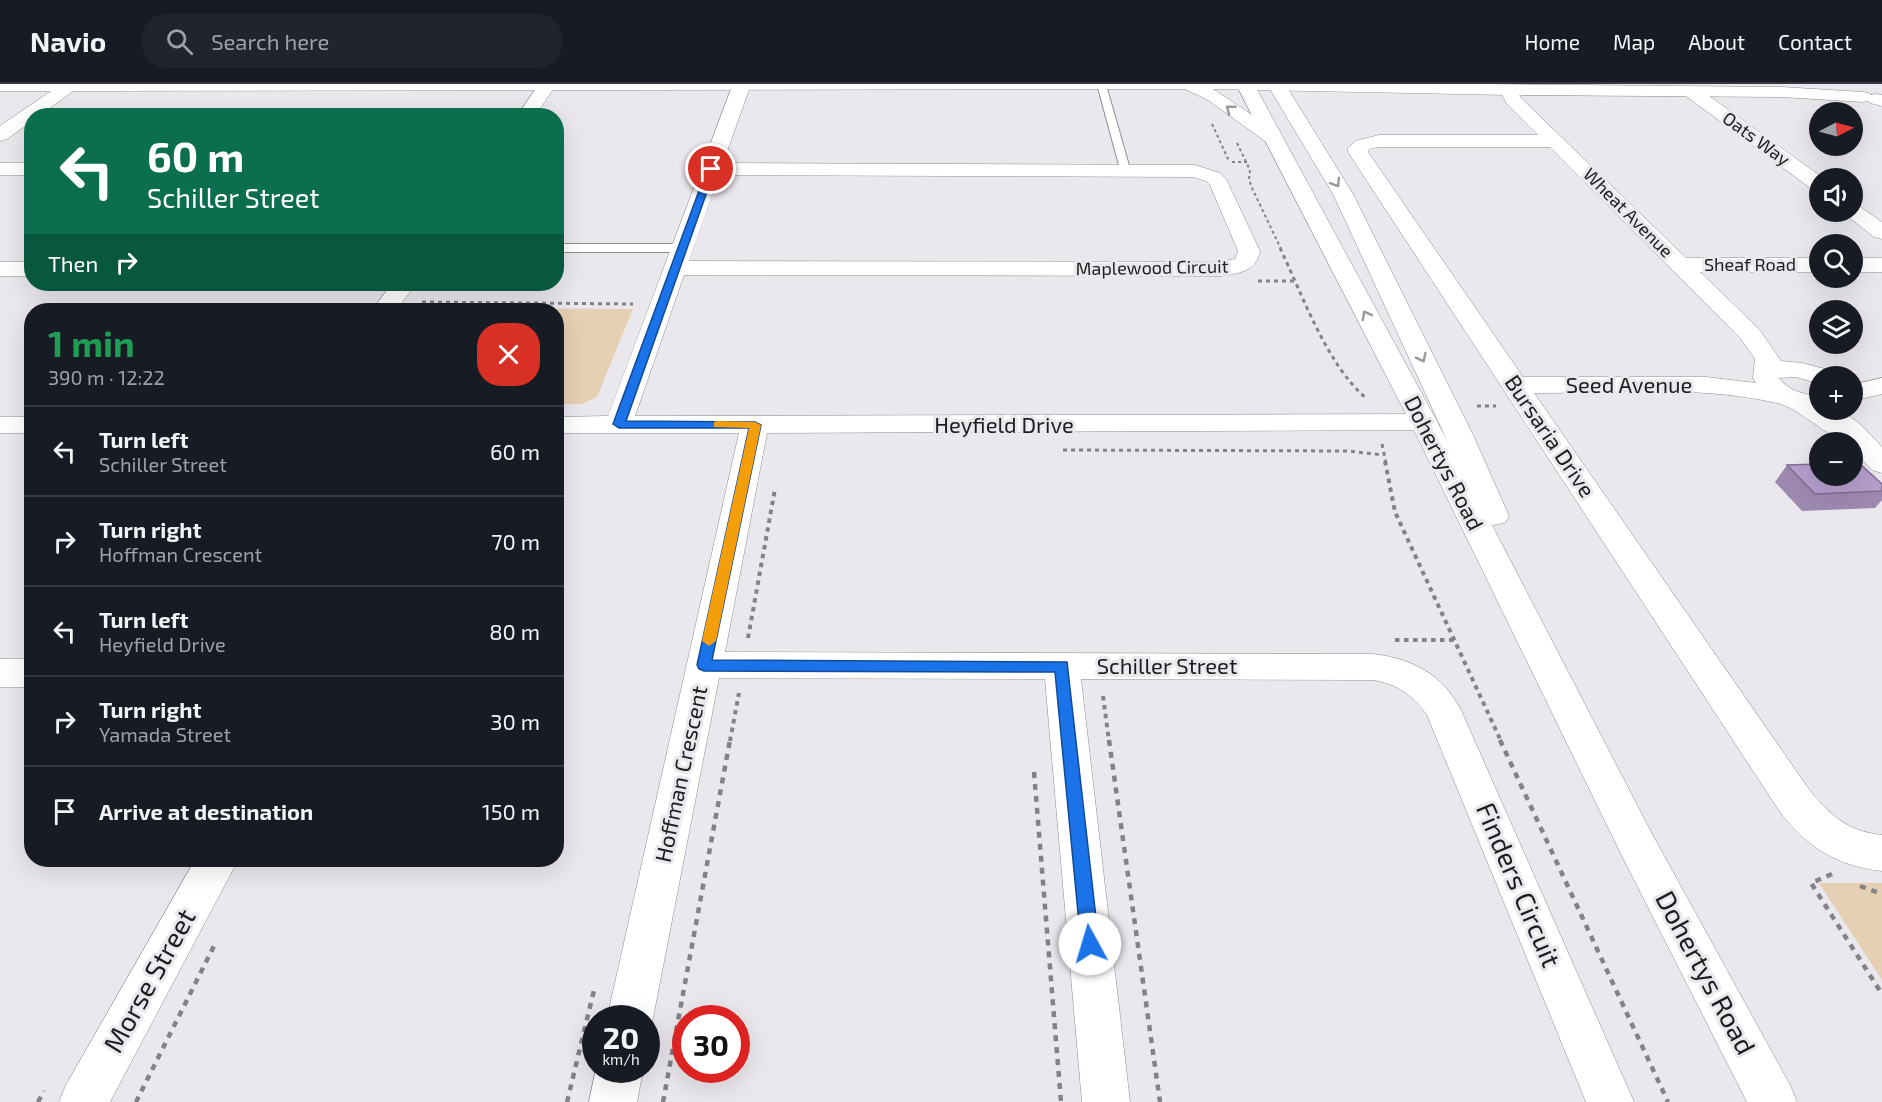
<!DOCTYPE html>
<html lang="en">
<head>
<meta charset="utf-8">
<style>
  :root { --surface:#171b24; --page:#20242c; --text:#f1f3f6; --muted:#9ea1a6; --line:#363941 }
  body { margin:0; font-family:"Exo 2",sans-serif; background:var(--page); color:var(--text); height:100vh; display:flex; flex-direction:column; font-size:22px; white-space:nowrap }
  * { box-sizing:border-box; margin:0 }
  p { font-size:20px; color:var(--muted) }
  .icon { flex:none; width:33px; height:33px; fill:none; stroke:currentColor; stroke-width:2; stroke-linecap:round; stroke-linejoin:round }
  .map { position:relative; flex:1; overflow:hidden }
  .details { position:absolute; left:24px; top:219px; width:540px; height:564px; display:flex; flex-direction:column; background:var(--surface); border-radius:24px; box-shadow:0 6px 24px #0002 }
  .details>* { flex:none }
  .guide { position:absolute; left:24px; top:24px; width:540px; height:183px; border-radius:24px; box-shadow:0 6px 24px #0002; background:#0b6e4f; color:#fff; overflow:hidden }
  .needle { width:39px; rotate:84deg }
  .tools { position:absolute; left:1809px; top:18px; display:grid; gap:12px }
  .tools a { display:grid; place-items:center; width:54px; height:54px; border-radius:50%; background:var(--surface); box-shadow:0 6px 24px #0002; font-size:30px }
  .speed { position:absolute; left:582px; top:921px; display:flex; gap:12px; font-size:30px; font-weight:700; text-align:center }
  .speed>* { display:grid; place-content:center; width:78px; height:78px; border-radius:50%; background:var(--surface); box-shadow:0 6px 24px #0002; line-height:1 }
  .speed small { font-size:15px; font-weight:400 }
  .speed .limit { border:9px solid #d22; background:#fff; color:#111 }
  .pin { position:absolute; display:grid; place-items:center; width:51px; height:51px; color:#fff; margin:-26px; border:3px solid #fff; border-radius:50%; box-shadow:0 2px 6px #0007 }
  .me { position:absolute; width:66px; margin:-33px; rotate:354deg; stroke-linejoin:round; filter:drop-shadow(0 0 4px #0008) }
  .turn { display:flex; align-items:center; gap:21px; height:126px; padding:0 24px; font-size:27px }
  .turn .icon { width:78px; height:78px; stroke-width:2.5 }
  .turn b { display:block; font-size:42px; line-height:51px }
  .then { display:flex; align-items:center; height:57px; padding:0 24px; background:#0003; gap:12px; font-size:22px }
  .round { display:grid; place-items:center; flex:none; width:63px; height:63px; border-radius:24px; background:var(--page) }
  .head { display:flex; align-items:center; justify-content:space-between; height:102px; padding:0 24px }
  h1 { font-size:36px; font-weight:700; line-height:45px; color:#1e9e55 }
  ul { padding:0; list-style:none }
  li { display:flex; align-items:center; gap:18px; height:90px; padding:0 24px; border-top:2px solid var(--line) }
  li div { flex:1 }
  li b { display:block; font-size:22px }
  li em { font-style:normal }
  header { display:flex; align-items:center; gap:36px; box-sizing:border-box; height:84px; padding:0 30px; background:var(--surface); border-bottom:2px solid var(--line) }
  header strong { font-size:28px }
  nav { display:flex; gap:33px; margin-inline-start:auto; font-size:21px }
  .search { width:420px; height:54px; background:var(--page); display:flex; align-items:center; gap:15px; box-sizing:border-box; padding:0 21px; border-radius:24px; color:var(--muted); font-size:22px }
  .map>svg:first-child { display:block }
  .green { fill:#e6d0b3 }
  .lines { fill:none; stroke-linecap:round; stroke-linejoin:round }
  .service-casing { stroke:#8f8c92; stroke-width:2 }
  .minor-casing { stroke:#8f8c92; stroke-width:1 }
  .tertiary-casing { stroke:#8f8c92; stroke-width:1 }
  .secondary-casing { stroke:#8f8c92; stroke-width:1 }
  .path-far3 { stroke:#848286; stroke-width:2; stroke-dasharray:3 3; stroke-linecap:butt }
  .path-far2 { stroke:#848286; stroke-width:3; stroke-dasharray:4 4; stroke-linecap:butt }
  .path-far1 { stroke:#848286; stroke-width:4; stroke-dasharray:4.5 4.5; stroke-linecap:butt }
  .path { stroke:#848286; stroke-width:4.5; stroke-dasharray:6 6; stroke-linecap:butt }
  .service { fill:#fff; fill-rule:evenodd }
  .minor { fill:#fff; fill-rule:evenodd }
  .tertiary { fill:#fff; fill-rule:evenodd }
  .secondary { fill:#fff; fill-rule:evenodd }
  .wall { fill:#9d88b0 }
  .building { fill:#b69ecd; stroke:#7f6f90; stroke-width:1.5 }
  .oneway { stroke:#9a999a }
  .route { fill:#1a73e8; stroke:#114b97; stroke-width:1.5 }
  .slow { fill:#f59e0b }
  .labels { text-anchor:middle; stroke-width:6; stroke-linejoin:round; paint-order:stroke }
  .far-street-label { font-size:18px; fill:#1e1d1f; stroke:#eae7ed }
  .street-label { font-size:22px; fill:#1e1d1f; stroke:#eae7ed }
  .near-street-label { font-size:27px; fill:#1e1d1f; stroke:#eae7ed }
</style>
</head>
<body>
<header>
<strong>Navio</strong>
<div class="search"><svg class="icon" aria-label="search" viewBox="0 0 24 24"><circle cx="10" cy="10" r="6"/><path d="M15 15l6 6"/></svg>Search here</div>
<nav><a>Home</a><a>Map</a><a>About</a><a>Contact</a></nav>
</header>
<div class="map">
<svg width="1882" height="1018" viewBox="0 0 1882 1018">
  <rect width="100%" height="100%" fill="#eae7ed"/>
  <!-- green -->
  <g class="green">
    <polygon points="414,224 633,225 597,313 582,320 557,320 556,226 412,226"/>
    <polygon points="1819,799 1882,799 1882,896"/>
  </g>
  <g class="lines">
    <defs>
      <g id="service">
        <polygon points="1097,0 1106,1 1130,85 1129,87 1121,87 1120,85"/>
        <polygon points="556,160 682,160 688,164 682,168 556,168"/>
      </g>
      <g id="minor">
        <polygon points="539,0 556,1 535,32 517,32"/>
        <path d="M733,0h18l-28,79 472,2 25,8 6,6 34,72c-3,20 -22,23 -40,25l-536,-1 -49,141 789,-2 10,2 4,6 -4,6 -10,2 -657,3 -42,219 648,2c40,5 69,20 88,56l173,392h-48l-159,-387c-14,-20 -30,-31 -54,-35l-292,-1 49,423h-48l-37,-423 -326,-1 -66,340 -7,16v-16h-39l132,-585h-183v-16l52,-1zM719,91l474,2 13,4 4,4 28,66 -3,8 -15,3 -531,-1z"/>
        <path d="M1508,1l6,1 7,12 165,160h134v14h-120l59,57 22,32 21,2 27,7 4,6h-13v8l-24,-7 -17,1c10,13 25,17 41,18v14c32,0 41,15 62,37v26l-10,-3 -20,-21v-7c-20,0 -50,-33 -75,-39 -79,-18 -163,-10 -243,-10l274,395c22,27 38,43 74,47v36c-45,-5 -75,-24 -102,-59l-432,-660v-4l7,-7 24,-6h159l-31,-31 -8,-14 3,-4zM1379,63h171l191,192 14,20 -2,19 3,5 -50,-6h-183l-155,-225 1,-3z"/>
        <polygon points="1692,3 1698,4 1823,94 1820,94 1820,108 1813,106 1686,12 1683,8 1686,4"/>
        <polygon points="1876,10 1882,11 1882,22 1870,19 1867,15 1870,11"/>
        <rect x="0" y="79" width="32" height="12"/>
        <polygon points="1852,120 1859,122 1882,138 1882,155 1874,153 1845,130 1843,128 1852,128"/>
        <rect x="1852" y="174" width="30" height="14"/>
        <rect x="0" y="178" width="32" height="14"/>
        <polygon points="392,200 416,200 396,226 372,226"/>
        <polygon points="1882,294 1882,310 1852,317 1852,301"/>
        <rect x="0" y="333" width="32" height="16"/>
        <rect x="0" y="575" width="32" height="28"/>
        <polygon points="195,776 238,776 110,1018 59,1018 66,1001"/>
        <polygon points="596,985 643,986 637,1018 589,1018"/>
      </g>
      <polygon id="tertiary" points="0,0 1476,0 1781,3 1863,8 1869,9 1872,13 1869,17 1863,18 1781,13 1508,11 1213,5 1279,49 1281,53 1279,57 1265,57 1208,16 1185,5 73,7 39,32 32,32 32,37 7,55 0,57 0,42 51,7 0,7"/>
      <polygon id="secondary" points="1236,0 1254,0 1447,356 1333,110 1267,0 1285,0 1353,110 1474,353 1509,432 1505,439 1492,441 1651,748 1790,1001 1797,1018 1747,1018 1623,774 1410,338"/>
    </defs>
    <!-- service casing -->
    <use href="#service" class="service-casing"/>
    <!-- minor casing -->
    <use href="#minor" class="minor-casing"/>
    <!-- tertiary casing -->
    <use href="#tertiary" class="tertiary-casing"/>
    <!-- secondary casing -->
    <use href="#secondary" class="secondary-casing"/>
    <!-- path-far3 -->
    <g class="path-far3">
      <polyline points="1212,40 1229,77"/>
      <polyline points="1237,59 1250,86 1249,95 1252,104 1281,165"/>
      <polyline points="1232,78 1247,78"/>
    </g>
    <!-- path-far2 -->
    <g class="path-far2">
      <path d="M1280,164c22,46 47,117 86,150"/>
      <polyline points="1258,197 1296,197"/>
      <polyline points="422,218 633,220"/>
      <polyline points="1477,322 1496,322"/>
      <polyline points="1382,360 1386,379"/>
      <polyline points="1063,366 1348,367 1383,371"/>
    </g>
    <!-- path-far1 -->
    <g class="path-far1">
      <polyline points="1385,377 1395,428 1501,657"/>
      <polyline points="748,554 775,405"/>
      <polyline points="1395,556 1455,556"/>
      <polyline points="1103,612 1109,657"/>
      <polyline points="730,657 739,609"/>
    </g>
    <!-- path -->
    <g class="path">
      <polyline points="1109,656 1160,1018"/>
      <polyline points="1500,656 1668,1018"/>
      <polyline points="1034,688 1061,1018"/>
      <polyline points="1832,790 1811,799 1882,910"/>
      <polyline points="1860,802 1882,810"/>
      <polyline points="38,1018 44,1007"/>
      <polyline points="136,1018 214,862"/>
      <polyline points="567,1018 595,902"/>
      <polyline points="663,1018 730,656"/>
    </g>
    <!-- service -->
    <use href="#service" class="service"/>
    <!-- minor -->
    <use href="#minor" class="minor"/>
    <!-- tertiary -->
    <use href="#tertiary" class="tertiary"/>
    <!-- secondary -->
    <use href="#secondary" class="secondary"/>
  </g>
  <!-- wall -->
  <polygon class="wall" points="1787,381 1882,400 1882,416 1875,424 1802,427 1775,398"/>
  <!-- building -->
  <polygon class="building" points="1852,379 1859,379 1882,400 1882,407 1815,410 1787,381 1820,380 1820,392 1852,392"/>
  <!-- one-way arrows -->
  <defs><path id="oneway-chevron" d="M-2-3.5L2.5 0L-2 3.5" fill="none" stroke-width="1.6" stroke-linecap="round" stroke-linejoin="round" transform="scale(1.5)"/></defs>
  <g class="oneway">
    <use href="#oneway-chevron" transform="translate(1230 25) rotate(-142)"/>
    <use href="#oneway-chevron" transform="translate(1336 99) rotate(58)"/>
    <use href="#oneway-chevron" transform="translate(1366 231) rotate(-118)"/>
    <use href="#oneway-chevron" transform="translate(1422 274) rotate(64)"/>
  </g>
  <!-- route -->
  <polygon class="route" points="711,83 715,85 626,337 755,338 761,341 712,576 1067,578 1099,860 1096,866 1090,868 1084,866 1081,860 1055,588 704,587 699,585 697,581 749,344 619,344 613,340 707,85"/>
  <!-- slow -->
  <polygon class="slow" points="718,337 755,338 761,341 716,557 709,562 702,557 749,344 714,343 714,338"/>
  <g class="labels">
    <!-- far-street labels -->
    <g class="far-street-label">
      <text transform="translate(1756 55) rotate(36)" y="6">Oats Way</text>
      <text transform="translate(1628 129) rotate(45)" y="6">Wheat Avenue</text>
      <text x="1750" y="187">Sheaf Road</text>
      <text transform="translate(1152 184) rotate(-1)" y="6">Maplewood Circuit</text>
    </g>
    <!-- street labels -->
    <g class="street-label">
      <text x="1629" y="309">Seed Avenue</text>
      <text x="1004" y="349">Heyfield Drive</text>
      <text transform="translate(1550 352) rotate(56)" y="8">Bursaria Drive</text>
      <text transform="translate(1444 379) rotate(63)" y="8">Dohertys Road</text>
      <text x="1167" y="590">Schiller Street</text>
      <text transform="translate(681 690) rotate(-78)" y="8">Hoffman Crescent</text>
    </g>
    <!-- near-street labels -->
    <g class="near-street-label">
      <text transform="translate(1518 801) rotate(67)" y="9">Finders Circuit</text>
      <text transform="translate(1705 889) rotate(62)" y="9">Dohertys Road</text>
      <text transform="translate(150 897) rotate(-61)" y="9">Morse Street</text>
    </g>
  </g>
</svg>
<div class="tools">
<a><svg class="needle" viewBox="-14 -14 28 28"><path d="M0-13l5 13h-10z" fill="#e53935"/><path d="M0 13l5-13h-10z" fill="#9ea1a6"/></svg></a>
<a><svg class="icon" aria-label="sound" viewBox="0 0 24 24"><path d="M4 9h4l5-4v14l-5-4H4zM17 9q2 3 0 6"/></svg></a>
<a><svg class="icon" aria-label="search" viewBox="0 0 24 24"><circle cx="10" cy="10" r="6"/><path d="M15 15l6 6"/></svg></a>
<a><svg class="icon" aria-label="layers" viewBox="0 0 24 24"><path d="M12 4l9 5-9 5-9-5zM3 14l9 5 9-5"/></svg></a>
<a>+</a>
<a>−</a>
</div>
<div class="speed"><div>20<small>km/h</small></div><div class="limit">30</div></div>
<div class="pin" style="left:711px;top:85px;background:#d93025"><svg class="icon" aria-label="arrive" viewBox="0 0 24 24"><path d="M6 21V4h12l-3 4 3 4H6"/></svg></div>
<svg class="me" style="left:1090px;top:860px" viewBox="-20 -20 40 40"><circle r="19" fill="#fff"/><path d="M0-13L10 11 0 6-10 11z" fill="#1a73e8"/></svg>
<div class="guide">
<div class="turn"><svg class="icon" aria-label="left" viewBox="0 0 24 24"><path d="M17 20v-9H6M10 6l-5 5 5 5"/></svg><div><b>60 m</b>Schiller Street</div></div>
<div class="then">Then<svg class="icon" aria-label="right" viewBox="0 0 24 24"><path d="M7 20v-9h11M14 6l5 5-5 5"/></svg></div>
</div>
<section class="details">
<div class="head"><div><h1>1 min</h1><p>390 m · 12:22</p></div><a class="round" style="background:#d93025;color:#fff"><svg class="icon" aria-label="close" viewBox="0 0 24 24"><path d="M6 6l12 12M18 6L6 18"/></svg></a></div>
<ul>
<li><svg class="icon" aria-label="left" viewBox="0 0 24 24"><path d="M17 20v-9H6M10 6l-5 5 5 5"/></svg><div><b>Turn left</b><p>Schiller Street</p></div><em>60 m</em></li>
<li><svg class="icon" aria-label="right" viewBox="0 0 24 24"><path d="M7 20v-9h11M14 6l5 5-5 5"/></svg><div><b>Turn right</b><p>Hoffman Crescent</p></div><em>70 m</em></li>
<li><svg class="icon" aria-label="left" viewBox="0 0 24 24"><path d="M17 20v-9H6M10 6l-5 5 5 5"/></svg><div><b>Turn left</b><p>Heyfield Drive</p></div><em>80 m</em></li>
<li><svg class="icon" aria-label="right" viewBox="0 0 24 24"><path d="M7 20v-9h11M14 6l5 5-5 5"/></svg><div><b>Turn right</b><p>Yamada Street</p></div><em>30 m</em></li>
<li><svg class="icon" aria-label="arrive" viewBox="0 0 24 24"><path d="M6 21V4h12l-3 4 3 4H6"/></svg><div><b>Arrive at destination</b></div><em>150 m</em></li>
</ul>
</section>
</div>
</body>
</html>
